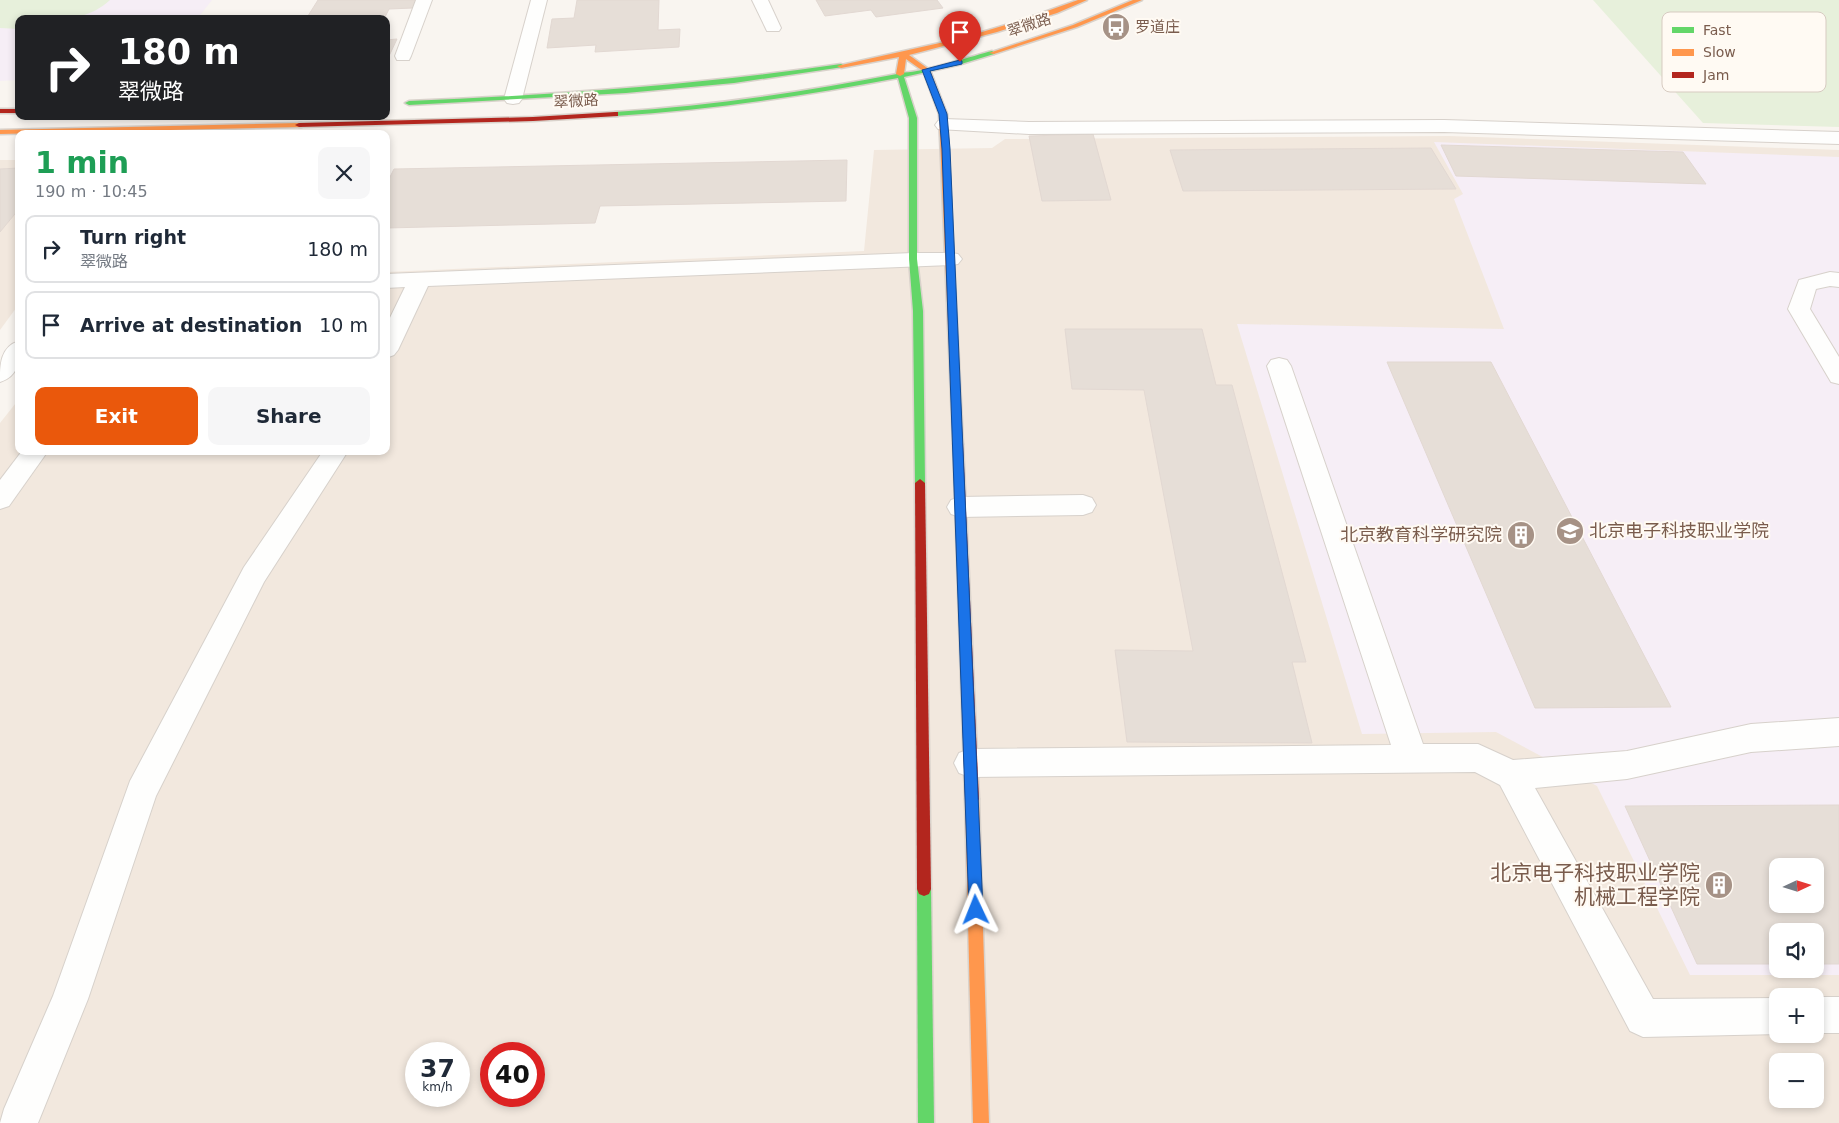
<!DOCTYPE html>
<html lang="en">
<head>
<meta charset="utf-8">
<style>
  :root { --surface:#fff; --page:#f6f6f7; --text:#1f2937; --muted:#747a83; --line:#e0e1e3; --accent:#ea580c }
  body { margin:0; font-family:"DejaVu Sans","Noto Sans SC",sans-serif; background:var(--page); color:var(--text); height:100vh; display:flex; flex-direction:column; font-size:19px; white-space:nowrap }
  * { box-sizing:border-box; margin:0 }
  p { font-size:16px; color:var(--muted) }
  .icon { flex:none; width:28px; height:28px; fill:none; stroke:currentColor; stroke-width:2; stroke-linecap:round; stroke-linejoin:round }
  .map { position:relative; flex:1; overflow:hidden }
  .details { position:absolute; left:15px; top:130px; width:375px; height:325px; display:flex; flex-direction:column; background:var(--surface); border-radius:10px; box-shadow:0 2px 8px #0003 }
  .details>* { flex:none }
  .banner { position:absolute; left:15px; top:15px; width:375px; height:105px; border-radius:10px; box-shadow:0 2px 8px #0003; background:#202124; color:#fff; overflow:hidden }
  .needle { width:32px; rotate:86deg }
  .fabs { position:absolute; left:1769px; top:858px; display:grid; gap:10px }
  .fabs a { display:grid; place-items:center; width:55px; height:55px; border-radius:10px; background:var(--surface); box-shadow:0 2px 8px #0003; font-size:25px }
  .speed { position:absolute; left:405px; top:1042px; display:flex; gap:10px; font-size:25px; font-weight:700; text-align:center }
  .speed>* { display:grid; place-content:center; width:65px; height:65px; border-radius:50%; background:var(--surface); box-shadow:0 2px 8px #0003; line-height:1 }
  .speed small { font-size:12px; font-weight:400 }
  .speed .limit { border:8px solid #d22; background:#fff; color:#111 }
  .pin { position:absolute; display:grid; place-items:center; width:42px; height:42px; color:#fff; margin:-51px -21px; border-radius:50% 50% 50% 0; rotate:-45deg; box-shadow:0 0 5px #0007 }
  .pin .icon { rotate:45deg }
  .me { position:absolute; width:55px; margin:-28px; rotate:358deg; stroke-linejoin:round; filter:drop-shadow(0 0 4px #0008) }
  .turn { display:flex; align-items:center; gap:18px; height:105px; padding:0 20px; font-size:22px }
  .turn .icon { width:65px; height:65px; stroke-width:2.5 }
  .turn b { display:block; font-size:35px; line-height:42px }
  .round { display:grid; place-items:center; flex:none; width:52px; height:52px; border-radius:10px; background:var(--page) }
  .summary { display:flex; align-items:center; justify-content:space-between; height:85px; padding:0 20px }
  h1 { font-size:30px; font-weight:800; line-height:38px; color:#1e9e55 }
  .button { display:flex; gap:10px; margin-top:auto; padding:10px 20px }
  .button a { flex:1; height:58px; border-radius:10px; background:var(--accent); color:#fff; font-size:20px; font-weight:800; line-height:58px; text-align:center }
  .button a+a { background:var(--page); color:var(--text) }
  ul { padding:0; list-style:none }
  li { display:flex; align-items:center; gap:15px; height:68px; margin:0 10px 8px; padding:0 10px; border:2px solid var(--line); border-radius:10px }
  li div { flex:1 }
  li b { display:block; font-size:19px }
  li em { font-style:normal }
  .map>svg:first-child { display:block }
  .residential { fill:#f2e8de; fill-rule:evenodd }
  .education { fill:#f6eef6; fill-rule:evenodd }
  .green { fill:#e7f0db }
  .building { fill:#e6ded7; stroke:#e2d8d2; fill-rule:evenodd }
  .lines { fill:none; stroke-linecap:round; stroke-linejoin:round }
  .lane-casing { stroke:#d7d1cb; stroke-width:2 }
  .street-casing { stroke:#d7d1cb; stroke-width:2 }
  .fast-casing { stroke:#d9d2cb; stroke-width:3 }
  .slow-casing { stroke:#d9d2cb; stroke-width:3 }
  .jam-casing { stroke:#d9d2cb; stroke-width:3 }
  .lane { fill:#fefefd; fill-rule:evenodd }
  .street { fill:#fefefd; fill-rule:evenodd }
  .fast { fill:#63d668; fill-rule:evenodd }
  .slow { fill:#ff974d; fill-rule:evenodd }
  .jam { fill:#b3261e; fill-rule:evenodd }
  .route { fill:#1a73e8; stroke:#114b97 }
  .labels { text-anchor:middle; stroke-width:4; stroke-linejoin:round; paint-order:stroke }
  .far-street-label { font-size:15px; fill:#7a5c4d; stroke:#fffaf3 }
  .far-poi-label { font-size:15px; fill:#7a5c4d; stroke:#fffaf3; text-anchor:start }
  .poi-label { font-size:18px; fill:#7a5c4d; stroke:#fffaf3; text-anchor:start }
  .near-poi-label { font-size:21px; fill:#7a5c4d; stroke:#fffaf3; text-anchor:end }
  .key { fill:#fffaf3; stroke:#d7cbc1; stroke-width:1 }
  .key-label { font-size:14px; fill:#7a5c4d }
</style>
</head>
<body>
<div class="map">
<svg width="1839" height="1123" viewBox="0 0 1839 1123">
  <rect width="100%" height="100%" fill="#f9f5f0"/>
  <!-- residential -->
  <g class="residential">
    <path d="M1449,136l390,14v973h-1839v-700l19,-24v52h367v-179l478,-21 10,-101 118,-2 13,-9zM1778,866h37v38h-37zM1778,931h37v38h-37zM1778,996h37v38h-37zM416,1054h43v42h-43zM491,1054h43v42h-43zM1778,1061h37v38h-37z"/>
    <polygon points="0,160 19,160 19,304 0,330"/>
  </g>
  <!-- education -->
  <g class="education">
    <polygon points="0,0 212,0 197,19 19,19 19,80 0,81"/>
    <path d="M1434,142l405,15v818h-149l-93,-189 -101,-54 -134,2 -125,-410 267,5 -50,-130 9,-5zM1778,866h37v38h-37zM1778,931h37v38h-37z"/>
  </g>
  <!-- green -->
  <g class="green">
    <path d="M0,0h110c-26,24 -58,19 -91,19v10l-19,-1z"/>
    <polygon points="1593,0 1839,0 1839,127 1703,123"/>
  </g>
  <!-- building -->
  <g class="building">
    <polygon points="318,0 417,0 413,8 389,9 384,19 306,19"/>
    <polygon points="577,0 659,0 658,30 680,29 679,47 595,52 596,45 547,48 552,19 574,18"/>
    <polygon points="816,0 937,0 943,8 876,17 871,10 825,16"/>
    <polygon points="397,39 389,56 386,56 386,40"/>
    <polygon points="1093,134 1111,200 1042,201 1029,136"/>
    <polygon points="1441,145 1683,152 1706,184 1456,176"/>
    <polygon points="1431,148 1456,189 1183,191 1170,150"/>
    <polygon points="847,160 846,201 600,206 595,223 386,228 386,185 394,169"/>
    <polygon points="19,168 19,209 0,232 0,169"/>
    <polygon points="1065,329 1202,329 1216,385 1232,385 1306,662 1292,662 1312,743 1127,742 1115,650 1193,651 1144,390 1072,389"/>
    <polygon points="1387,362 1491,362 1671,707 1535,708"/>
    <path d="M1839,805v159h-24v-33h-37v33h-81l-72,-158zM1778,866h37v38h-37z"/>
  </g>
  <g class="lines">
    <defs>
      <g id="lane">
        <polygon points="944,119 1029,122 1444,120 1839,132 1839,144 1444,132 1029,134 938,129 935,125 938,121"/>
        <polygon points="1830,272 1839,273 1839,287 1830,286 1816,289 1810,309 1839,357 1839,384 1831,382 1788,309 1799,280"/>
        <path d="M19,341c0,18 1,35 -19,41 0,-17 0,-35 19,-41z"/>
        <polygon points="1279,358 1287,360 1291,366 1423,744 1478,744 1513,760 1627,751 1751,724 1839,718 1839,746 1751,752 1627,779 1535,788 1653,999 1778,998 1778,1034 1780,1034 1643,1037 1630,1031 1500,785 1475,772 970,777 959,773 954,763 959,753 970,749 1391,745 1267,366 1271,360"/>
        <polygon points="1083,495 1092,498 1096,505 1092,512 1083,515 960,517 951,514 947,507 951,500 960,497"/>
        <rect x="1815" y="997" width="24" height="36"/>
      </g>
      <g id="street">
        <polygon points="416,0 432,0 411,56 409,60 397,60 395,56"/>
        <polygon points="531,0 547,0 522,99 519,103 513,104 507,103 504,99"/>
        <polygon points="752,0 768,0 781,28 779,31 767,31"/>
        <polygon points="913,253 951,253 958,254 962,259 958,264 951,265 428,286 398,350 394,355 386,358 386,326 405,287 386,288 386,274"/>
        <polygon points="22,451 48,451 9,506 0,509 0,480"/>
        <polygon points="323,451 348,451 264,582 156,796 88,999 38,1123 0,1123 4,1109 53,996 130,781 244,567"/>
      </g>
      <g id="fast">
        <path d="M992,51l3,2 -1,1 -36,11 -54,12 13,41v141l6,52 2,172 -5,4 -5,-4 -2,-172 -4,-52v-141l-11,-40c-94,18 -188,32 -283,38l-4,-2 4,-2c95,-6 188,-20 282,-38l3,-2c13,4 75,-17 92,-21z"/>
        <path d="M841,64l2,1v2l-109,16 -108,10 -217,12 -4,-2 4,-2c145,-6 289,-16 432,-37z"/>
        <polygon points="924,882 929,884 931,889 934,1123 918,1123 917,889 919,884"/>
      </g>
      <g id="slow">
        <polygon points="1078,0 1087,0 1057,13 997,32 909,55 930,70 947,114 963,444 958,448 953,444 939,114 923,71 906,59 904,74 900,76 896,74 899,57 841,68 837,66 962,38 1022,20"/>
        <polygon points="1133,0 1142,0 1077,27 994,54 989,53 1073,25"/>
        <polygon points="299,123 302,123 302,127 0,134 0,130"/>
        <polygon points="972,793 977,795 979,799 989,1123 973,1123 965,799 967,795"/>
      </g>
      <g id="jam">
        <rect x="0" y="109" width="19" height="4"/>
        <polygon points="615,112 618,112 618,116 533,121 299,127 295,125 299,123 533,117"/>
        <polygon points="958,440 963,444 979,799 977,803 972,805 967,803 965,799 953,444"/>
        <polygon points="920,479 925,483 931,889 929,894 924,896 919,894 917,889 915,483"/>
      </g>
    </defs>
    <!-- lane casing -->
    <use href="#lane" class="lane-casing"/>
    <!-- street casing -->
    <use href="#street" class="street-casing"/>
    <!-- fast casing -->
    <use href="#fast" class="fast-casing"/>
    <!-- slow casing -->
    <use href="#slow" class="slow-casing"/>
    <!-- jam casing -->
    <use href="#jam" class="jam-casing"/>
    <!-- lane -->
    <use href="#lane" class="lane"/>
    <!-- street -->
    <use href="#street" class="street"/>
    <!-- fast -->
    <use href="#fast" class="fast"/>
    <!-- slow -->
    <use href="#slow" class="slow"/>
    <!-- jam -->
    <use href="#jam" class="jam"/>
  </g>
  <!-- route -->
  <polygon class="route" points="960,60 962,61 962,64 930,71 947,114 950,149 983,910 981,915 976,917 971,915 969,910 942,149 939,114 922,70"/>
  <!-- icons -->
  <defs>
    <symbol id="bus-disc" viewBox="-11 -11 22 22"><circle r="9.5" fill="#a69286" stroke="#fffaf3"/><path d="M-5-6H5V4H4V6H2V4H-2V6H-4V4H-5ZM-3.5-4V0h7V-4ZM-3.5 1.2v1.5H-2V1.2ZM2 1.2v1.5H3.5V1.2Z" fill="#fff"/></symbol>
    <symbol id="school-disc" viewBox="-11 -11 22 22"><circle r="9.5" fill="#a69286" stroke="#fffaf3"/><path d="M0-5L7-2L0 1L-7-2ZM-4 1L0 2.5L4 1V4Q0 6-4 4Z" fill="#fff"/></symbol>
    <symbol id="building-disc" viewBox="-11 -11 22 22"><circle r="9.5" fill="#a69286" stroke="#fffaf3"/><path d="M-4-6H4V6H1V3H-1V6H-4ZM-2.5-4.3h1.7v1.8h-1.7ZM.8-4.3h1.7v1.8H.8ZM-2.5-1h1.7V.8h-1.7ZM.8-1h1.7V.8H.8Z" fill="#fff"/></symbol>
  </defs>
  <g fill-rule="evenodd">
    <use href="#bus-disc" x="1100" y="11" width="32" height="32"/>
    <use href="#school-disc" x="1554" y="515" width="32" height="32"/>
    <use href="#building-disc" x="1505" y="519" width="32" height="32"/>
    <use href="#building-disc" x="1703" y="869" width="32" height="32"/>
  </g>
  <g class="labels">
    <!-- far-street labels -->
    <g class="far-street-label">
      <text transform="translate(1029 25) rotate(-18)" y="5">翠微路</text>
      <text transform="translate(576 101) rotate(-3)" y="5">翠微路</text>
    </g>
    <!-- far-poi labels -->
    <g class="far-poi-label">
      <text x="1135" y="32">罗道庄</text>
    </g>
    <!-- poi labels -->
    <g class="poi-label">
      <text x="1589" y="537">北京电子科技职业学院</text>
      <text x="1502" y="541" text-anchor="end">北京教育科学研究院</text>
    </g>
    <!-- near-poi labels -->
    <g class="near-poi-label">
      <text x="1700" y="880">北京电子科技职业学院<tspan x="1700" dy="24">机械工程学院</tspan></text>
    </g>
  </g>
  <!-- legend -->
  <rect x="1662" y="12" width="164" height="80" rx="8" class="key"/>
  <rect x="1672" y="27" width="22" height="6" fill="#63d668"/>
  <rect x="1672" y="49" width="22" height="7" fill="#ff974d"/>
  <rect x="1672" y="72" width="22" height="6" fill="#b3261e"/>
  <g class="key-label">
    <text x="1703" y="35">Fast</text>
    <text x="1703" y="57">Slow</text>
    <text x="1703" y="80">Jam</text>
  </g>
</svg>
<div class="fabs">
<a><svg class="needle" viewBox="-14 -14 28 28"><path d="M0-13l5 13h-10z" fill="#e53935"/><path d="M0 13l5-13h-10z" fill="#747a83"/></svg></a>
<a><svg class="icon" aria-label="sound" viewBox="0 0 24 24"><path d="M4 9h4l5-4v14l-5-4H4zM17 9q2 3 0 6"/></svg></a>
<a>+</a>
<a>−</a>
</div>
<div class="speed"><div>37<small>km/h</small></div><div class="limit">40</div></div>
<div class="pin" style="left:960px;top:62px;background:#d93025"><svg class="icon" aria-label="arrive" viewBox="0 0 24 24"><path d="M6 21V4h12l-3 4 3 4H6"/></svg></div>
<svg class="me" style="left:976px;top:910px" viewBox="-20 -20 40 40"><path d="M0-17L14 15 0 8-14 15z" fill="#1a73e8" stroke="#fff" stroke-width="4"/></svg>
<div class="banner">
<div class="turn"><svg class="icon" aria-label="right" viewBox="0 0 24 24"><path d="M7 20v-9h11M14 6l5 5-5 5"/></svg><div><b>180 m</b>翠微路</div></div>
</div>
<section class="details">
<div class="summary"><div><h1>1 min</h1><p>190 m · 10:45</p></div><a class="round"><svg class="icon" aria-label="close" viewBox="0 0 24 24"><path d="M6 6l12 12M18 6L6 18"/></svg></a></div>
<ul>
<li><svg class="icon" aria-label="right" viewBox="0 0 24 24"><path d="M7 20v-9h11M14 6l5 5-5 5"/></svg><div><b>Turn right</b><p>翠微路</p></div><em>180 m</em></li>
<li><svg class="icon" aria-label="arrive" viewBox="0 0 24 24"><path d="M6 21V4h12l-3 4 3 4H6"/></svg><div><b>Arrive at destination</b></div><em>10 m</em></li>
</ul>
<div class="button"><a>Exit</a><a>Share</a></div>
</section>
</div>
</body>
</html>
